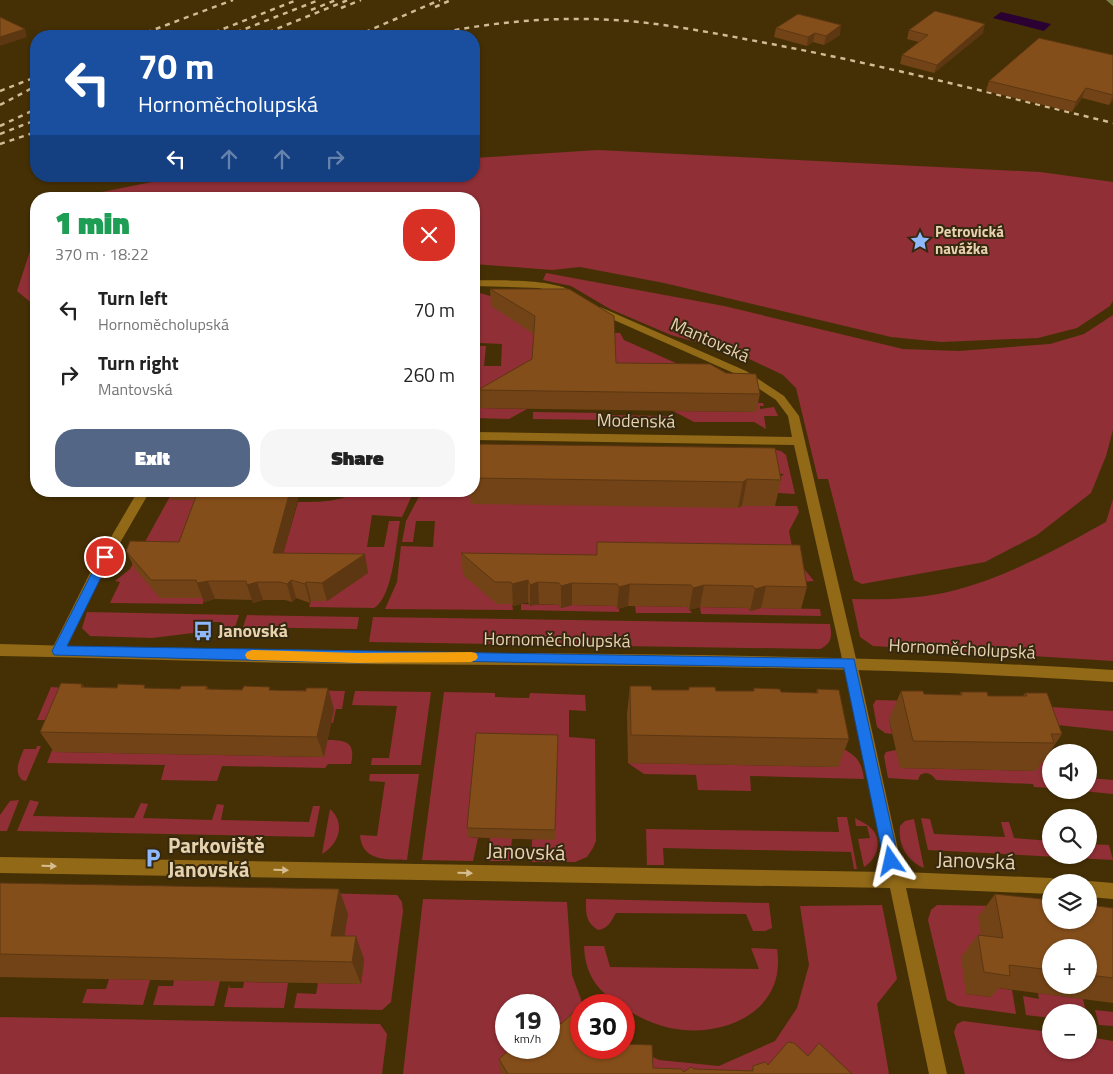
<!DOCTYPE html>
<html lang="en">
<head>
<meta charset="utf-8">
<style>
  :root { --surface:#fff; --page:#f6f6f6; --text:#222; --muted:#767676; --accent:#536685 }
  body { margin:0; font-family:"Titillium Web",sans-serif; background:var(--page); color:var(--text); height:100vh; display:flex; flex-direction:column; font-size:19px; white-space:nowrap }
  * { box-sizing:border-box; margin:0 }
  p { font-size:16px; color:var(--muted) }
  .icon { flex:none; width:28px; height:28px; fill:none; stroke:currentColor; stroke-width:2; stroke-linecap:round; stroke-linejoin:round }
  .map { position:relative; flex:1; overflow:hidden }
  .sheet { position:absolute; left:30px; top:192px; width:450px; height:305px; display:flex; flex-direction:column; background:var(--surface); border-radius:20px; box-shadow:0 1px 4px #0004 }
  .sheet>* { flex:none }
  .hud { position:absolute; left:30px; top:30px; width:450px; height:152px; border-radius:20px; box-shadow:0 1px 4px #0004; background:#1a4fa0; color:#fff; overflow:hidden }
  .tools { position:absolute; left:1042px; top:744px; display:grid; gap:10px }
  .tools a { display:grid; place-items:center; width:55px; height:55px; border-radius:50%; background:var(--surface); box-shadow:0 1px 4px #0004; font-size:25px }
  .speed { position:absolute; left:495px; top:994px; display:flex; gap:10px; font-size:25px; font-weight:700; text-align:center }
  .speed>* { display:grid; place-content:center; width:65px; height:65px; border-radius:50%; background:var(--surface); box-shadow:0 1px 4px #0004; line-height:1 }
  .speed small { font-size:12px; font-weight:400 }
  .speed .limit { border:8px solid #d22; background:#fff; color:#111 }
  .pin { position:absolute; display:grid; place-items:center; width:42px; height:42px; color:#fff; margin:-21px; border:2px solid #fff; border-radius:50%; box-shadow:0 1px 5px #0007 }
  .me { position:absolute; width:55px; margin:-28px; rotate:349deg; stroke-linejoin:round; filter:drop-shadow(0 0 4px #0008) }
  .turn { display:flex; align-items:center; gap:18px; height:105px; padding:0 25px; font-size:22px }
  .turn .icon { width:65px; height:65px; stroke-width:2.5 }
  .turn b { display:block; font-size:35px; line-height:42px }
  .lanes { display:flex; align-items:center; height:48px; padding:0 25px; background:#0003; justify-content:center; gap:25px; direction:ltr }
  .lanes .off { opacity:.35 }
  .round { display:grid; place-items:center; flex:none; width:52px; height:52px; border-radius:20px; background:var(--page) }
  .overview { display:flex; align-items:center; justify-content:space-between; height:85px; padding:0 25px }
  h1 { font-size:30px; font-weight:800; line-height:38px; color:#1e9e55 }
  .button { display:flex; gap:10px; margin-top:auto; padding:10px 25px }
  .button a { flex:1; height:58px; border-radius:20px; background:var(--accent); color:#fff; font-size:20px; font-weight:800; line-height:58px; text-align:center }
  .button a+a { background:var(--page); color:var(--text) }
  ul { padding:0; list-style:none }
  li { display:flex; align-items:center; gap:15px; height:65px; padding:0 25px }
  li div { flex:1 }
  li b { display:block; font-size:19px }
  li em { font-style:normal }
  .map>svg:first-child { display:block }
  .green { fill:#902f36 }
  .water { fill:#2a0132 }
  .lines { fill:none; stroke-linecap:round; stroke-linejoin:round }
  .minor { fill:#926a17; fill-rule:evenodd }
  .tertiary { fill:#926a17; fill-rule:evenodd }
  .secondary { fill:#7b7e46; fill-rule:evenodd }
  .rail { stroke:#d0bb96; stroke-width:2.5; stroke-dasharray:5 5; stroke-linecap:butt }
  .wall { fill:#724316; fill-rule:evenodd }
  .shaded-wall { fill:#5c3712 }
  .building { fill:#844e1a; stroke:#5c3712 }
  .oneway { fill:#d6bd90 }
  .route { fill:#1a73e8; stroke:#114b97 }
  .slow { fill:#f59e0b }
  .labels { text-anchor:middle; stroke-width:4; stroke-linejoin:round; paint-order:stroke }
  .far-poi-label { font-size:15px; font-weight:bold; fill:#e7d2ae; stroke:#352810; text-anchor:start }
  .street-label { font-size:18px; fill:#e7d2ae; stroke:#352810 }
  .poi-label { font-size:18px; font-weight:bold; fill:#e7d2ae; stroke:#352810; text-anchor:start }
  .near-poi-label { font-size:21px; font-weight:bold; fill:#e7d2ae; stroke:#352810; text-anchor:start }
  .near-street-label { font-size:21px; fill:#e7d2ae; stroke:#352810 }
</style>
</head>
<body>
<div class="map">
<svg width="1113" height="1074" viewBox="0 0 1113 1074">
  <rect width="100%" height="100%" fill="#453005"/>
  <!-- green -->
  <g class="green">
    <polygon points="598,150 1040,172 1113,182 1113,301 1110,306 1077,328 1038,338 941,342 891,337 664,283 580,267 552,270 474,264 474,199 85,199 97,193 162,180 213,176 474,176 474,158"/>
    <polygon points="36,244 36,305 34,305 17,291 30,251"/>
    <polygon points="546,273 724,306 903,349 959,351 1050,344 1084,334 1113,315 1113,430 1106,456 1091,493 1037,535 985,562 862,584 854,580 828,479 818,479 796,388 783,375 739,354 671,335 610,309 571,286 543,280"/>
    <polygon points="474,291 493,297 535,331 532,380 480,408 527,409 509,419 474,418 474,364 480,346 486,346 484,366 501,366 502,344 480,343 479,326 474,315"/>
    <polygon points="612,333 620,333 624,340 712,379 613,381"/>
    <polygon points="755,403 763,403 764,406 760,406 760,409 774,407 778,416 764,416 766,429 754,422 694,422 673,411 756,412"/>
    <polygon points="533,412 602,413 603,420 533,419"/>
    <polygon points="608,415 668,416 668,421 608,421"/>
    <polygon points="771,449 781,451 786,455 795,494 762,492 784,474 748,471"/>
    <polygon points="173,491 208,500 203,604 110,603 120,582 115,581 130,569"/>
    <path d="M360,491h54l-12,26 -30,-2 -5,32h17l5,-26h11c-4,21 -7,76 -26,87l-65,-1 2,-6h16l40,-28 -89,-1 20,-70c23,0 41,0 62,-11z"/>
    <path d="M422,491c125,0 250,16 375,15l2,6 -10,19 5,26 20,24 -317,23h15l1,6 -128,-1 12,-27 4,-36 32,1 2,-26h-19l-3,21h-11l4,-21z"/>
    <path d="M1113,499v162l-240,-15 -13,-9 -8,-38c33,1 67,0 100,-8 55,-14 105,-42 154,-69z"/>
    <polygon points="521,604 559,605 561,608 572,605 616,606 619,608 619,612 521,610"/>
    <polygon points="635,606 687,607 692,613 636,613"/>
    <polygon points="700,607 748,608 750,611 761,608 820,609 821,616 701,614"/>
    <polygon points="87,612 239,615 235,627 221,627 222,622 200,622 199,626 195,627 193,633 152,638 90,636 82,628"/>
    <polygon points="247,615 359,617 357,629 243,627"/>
    <path d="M373,617l457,7c2,13 2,19 -10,25l-451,-7z"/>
    <polygon points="51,687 64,688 47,720 37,720"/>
    <path d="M76,688l-22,64 269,5 4,-17c19,0 29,2 24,24h-23l-3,4 -103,-2 -5,15 -56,-1 4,-15 -118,-2z"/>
    <polygon points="288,690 345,691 342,709 336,709 333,723 331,723 334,709 284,705"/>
    <polygon points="355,691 431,692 421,765 371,765 372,758 389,758 397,706 352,705"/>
    <polygon points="444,692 495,693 495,697 529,698 530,693 585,695 586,711 569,710 569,737 595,739 596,841 593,848 587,857 575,862 532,862 532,839 555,840 468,837 478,838 473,861 422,860"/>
    <polygon points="876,700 918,701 889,719 892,734 885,733 877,727 873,705"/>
    <path d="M990,703l123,8v20l-65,-7 -4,17 7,28v19l-17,-1 -1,-3 -97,-4c-4,-6 -9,-9 -16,-5l-2,5 -30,-2 -4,-22 2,-4 10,-2 5,18 135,3 -3,-10h10z"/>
    <path d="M37,746h4l-15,35 -4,-1c-9,-9 -2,-21 2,-31h12z"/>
    <path d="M843,749c15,7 19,15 21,30l-114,-3 1,15 -53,-1 -2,-15 -52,-1 -16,-11 210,4z"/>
    <path d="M370,774h49l-12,86c-20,-1 -45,2 -47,-25l17,1 8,-54 -16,-1z"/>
    <polygon points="1089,778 1113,780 1113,794 1073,790 1089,790"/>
    <polygon points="19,800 7,831 0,831 0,815 10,801"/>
    <polygon points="30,800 39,802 33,816 134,818 141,803 148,804 143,818 212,820 217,804 224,805 221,820 309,822 313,806 320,806 314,837 17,831"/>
    <path d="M330,809c16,14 9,35 -8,45z"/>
    <polygon points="837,817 847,817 857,869 854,869 851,852 663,848 664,865 647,865 646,829 839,832"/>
    <path d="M855,818c5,3 12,6 17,11 11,13 5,30 -8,38l-6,-28 12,-1 -3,-12h-11z"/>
    <polygon points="921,818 930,819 934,834 1005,837 1001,822 1009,822 1014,838 1051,841 1051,855 1089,855 1089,844 1109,845 1113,860 928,850"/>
    <path d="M914,819l10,49c-18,-8 -26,-23 -24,-42l5,-5z"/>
    <polygon points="490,838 512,838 510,861 486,861"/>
    <polygon points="316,893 397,895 402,902 403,911 391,1002 382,1010 294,1008 297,993 316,994 318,983 361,984 364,960 341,959"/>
    <polygon points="423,899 567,902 572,975 583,1005 581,1005 581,1032 549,1026 549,1005 506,1005 506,1048 521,1048 501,1074 403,1074"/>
    <path d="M586,899l183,4 3,25 -7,3h-12l-7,-17 -130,-1c-5,8 -8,16 -18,17 -13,-8 -12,-17 -12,-31z"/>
    <polygon points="882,905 897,979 877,1004 889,1074 649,1074 577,1051 581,1048 624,1048 624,1043 659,1060 719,1066 775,1041 797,1008 809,965 800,906"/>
    <polygon points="937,905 998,906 985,961 966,994 991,997 990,987 1012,990 1016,1014 958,1006 947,1000 928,920 931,910"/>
    <path d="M584,946h20l6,21 149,2 -8,-21 26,1c10,63 -54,90 -107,79 -17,-4 -32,-11 -46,-20v-3c-7,0 -9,-3 -14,-7 -18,-14 -25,-30 -26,-52z"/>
    <polygon points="109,979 150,980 143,1005 82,1003 87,989 106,989"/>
    <polygon points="174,980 220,981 214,1006 153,1005 159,984 158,986 173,986"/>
    <polygon points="244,982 288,983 284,1008 224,1007 229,985 230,988 243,988"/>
    <polygon points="1038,993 1083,999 1086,1012 1051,1012 1051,1018 1026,1015 1023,996 1039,999"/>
    <polygon points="1095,1010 1113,1012 1113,1026 1099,1025"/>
    <polygon points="0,1017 380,1024 387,1034 382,1074 0,1074"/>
    <polygon points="963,1021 1051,1032 1051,1050 1089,1050 1089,1037 1113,1041 1113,1074 965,1074 954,1032 957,1024"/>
  </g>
  <!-- water -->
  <polygon class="water" points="1001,12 1051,24 1044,31 993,18"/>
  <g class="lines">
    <!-- minor -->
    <g class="minor">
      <path d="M474,280c27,1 87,-3 107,17l-5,3 -37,-12 -65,-2z"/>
      <polygon points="600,307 746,371 784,396 799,416 857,663 903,872 1051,878 1057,880 1058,882 1051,882 1051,894 906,888 947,1074 929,1074 890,888 0,873 0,857 887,872 843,663 794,445 474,440 474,432 792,437 788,416 776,400 738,375 596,312 595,310"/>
      <polygon points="138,491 150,491 102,574 63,655 58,657 53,655 51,651 90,573"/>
      <polygon points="1089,881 1113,883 1113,899 1089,897 1089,882 1085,882"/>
    </g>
    <!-- tertiary -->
    <path class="tertiary" d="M0,644c119,3 239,7 358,8 252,2 503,2 755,18v12c-252,-17 -503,-16 -755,-18 -119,-1 -239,-6 -358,-8z"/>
    <!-- secondary -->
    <polygon class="secondary" points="1106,0 1113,0 1113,6"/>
    <!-- rail -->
    <g class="rail">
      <polyline points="435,7 451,0"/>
      <polyline points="341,8 361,0"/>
      <polyline points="311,10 336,0"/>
      <polyline points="137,36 233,0"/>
      <polyline points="205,36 297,0"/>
      <polyline points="227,36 319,0"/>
      <polyline points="259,36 348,0"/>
      <polyline points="356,36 440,0"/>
      <path d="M425,36c55,-12 109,-18 165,-17 60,1 118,13 176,24 117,22 232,52 347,80"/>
      <polyline points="0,91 36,77"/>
      <polyline points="0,105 36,86"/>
      <polyline points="0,126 36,109"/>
      <polyline points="0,134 36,120"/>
      <polyline points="0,144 36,132"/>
    </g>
  </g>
  <!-- wall -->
  <g class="wall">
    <polygon points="776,28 840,35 824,45 813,42 807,46 774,37"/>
    <polygon points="909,30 983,33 934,73 900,64 902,55 919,42 907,39"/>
    <polygon points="1113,55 1113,100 1109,105 1082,98 1072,112 986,91 989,81"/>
    <polygon points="490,289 616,363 726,373 760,394 756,412 479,408 478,390 532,359 534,334 491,306"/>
    <polygon points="474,444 781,480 775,506 742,506 738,508 471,504 469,491 474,491"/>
    <polygon points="169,491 300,491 283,554 368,573 327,601 311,601 310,603 296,598 292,602 285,600 263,600 253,603 252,600 215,599 204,602 203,598 160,598 135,569 126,551 179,542 194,500 172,500"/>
    <polygon points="597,542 807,587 801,609 761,608 750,611 748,608 700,607 689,610 687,607 628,606 617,609 616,606 572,605 561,608 559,605 539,604 530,606 528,602 513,606 512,604 497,604 463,575 461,553 597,555"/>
    <polygon points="82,684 84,687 180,689 207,686 209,689 271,690 334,709 324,757 54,752 40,732"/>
    <polygon points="630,686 652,690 688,690 689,687 716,691 753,691 754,688 781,692 816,693 817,689 849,739 838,767 628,763 627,714"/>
    <polygon points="901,691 924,694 959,695 961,692 988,696 1023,696 1025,693 1062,734 1043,762 1042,762 1036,771 900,768 889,719"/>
    <polygon points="558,745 555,840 468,837 467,828"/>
    <polygon points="0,883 339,889 348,914 344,936 364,959 361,984 0,977"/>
    <path d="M995,894l118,14v95l-114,-15 -8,9 -25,-3 -5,-37 17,-22h3l-3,-18zM1051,948h38v37h-38z"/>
    <polygon points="581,1048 653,1068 684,1072 694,1069 750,1071 753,1066 768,1065 808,1056 852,1074 501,1074 499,1059"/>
  </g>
  <!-- shaded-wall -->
  <g class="shaded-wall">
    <polygon points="985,24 983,33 934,73 937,65"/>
    <polygon points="841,25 840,35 824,45 826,36"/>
    <polygon points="25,29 27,37 0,46 0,37"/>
    <polygon points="815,33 813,42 807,46 808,37"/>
    <polygon points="1086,88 1082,98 1072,112 1076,102"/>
    <polygon points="1113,95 1113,100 1109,105"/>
    <polygon points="747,479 742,506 738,508 743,482"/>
    <polygon points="290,491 300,491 278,572 273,553"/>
    <polygon points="365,554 368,573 327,601 322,583"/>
    <polygon points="291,580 296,598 292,602 287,584"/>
    <polygon points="528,580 528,602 513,606 512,584"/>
    <polygon points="208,581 215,599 204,602 197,583"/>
    <polygon points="257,582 263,600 253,603 247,585"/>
    <polygon points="306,582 311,601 310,603 305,584"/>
    <polygon points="538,582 539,604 530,606 530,585"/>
    <polygon points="572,583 572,605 561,608 561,586"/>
    <polygon points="630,584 628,606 617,609 619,587"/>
    <polygon points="704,585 700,607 689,610 693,588"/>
    <polygon points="766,586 761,608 750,611 755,589"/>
    <polygon points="328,688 334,709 324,757 317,737"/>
    <polygon points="339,889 348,914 341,959 331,936"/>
    <polygon points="356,936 364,959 361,984 352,962"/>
  </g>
  <!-- building -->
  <g class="building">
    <polygon points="935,11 985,24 937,65 902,55 928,35 909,30"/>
    <polygon points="798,14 841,25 826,36 815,33 808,37 776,28"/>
    <polygon points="0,17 25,29 0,37"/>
    <polygon points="1039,38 1113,55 1113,95 1086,88 1076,102 989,81"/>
    <polygon points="490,289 569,289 614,316 616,363 710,364 726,373 756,374 760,394 478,390 532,359 535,316"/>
    <polygon points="474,444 775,448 781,480 747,479 743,482 474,478"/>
    <polygon points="198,491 290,491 273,553 365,554 322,583 306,582 305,584 291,580 287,584 280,582 257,582 247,585 246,581 208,581 197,583 196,580 151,580 126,551 130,541 179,542"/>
    <polygon points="597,542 800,545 807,587 766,586 755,589 753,586 704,585 693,588 691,585 630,584 619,587 617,584 572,583 561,586 559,583 538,582 530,585 528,580 512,584 511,582 495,582 461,553 597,555"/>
    <polygon points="61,683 82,684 81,687 117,688 118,684 145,685 144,688 180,689 181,686 207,686 206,689 242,690 244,686 270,687 269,690 306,691 306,688 328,688 317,737 40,732"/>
    <polygon points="630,686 651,686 652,690 689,690 689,687 715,687 716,691 754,691 754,688 780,689 781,692 818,693 817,689 839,690 849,739 631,735"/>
    <polygon points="901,691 923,691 924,694 962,695 961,692 987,692 988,696 1027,696 1025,693 1047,693 1062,734 1051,734 1054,743 913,741"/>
    <polygon points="476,733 558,735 555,830 467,828"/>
    <polygon points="0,883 339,889 331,936 356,936 352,962 0,954"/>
    <polygon points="995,894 1051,900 1051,920 1089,920 1089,905 1113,908 1113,978 1089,975 1089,948 1051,948 1051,970 1009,965 1010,976 984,972 978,935 1003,938"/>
    <polygon points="549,1010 561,1024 576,1010 581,1016 581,1048 624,1048 624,1044 652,1045 653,1068 681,1069 684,1072 691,1067 694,1069 753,1071 753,1066 765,1062 768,1065 788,1042 794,1043 808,1056 819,1043 852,1074 508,1074 499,1059 511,1048 549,1048"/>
  </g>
  <!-- one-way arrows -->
  <defs><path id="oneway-solid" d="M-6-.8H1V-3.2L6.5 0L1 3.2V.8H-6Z" transform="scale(1.25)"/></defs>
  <g class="oneway">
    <use href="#oneway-solid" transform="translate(49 866) rotate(1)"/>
    <use href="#oneway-solid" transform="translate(281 870) rotate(1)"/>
    <use href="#oneway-solid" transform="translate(465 873) rotate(2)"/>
  </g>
  <!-- route -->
  <polygon class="route" points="105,553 111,557 67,646 854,659 899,861 896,866 891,868 886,866 884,861 844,668 442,661 358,663 54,655 52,651 100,557"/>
  <!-- slow -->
  <polygon class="slow" points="252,650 358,653 471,652 476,653 478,657 476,660 471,662 358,663 252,660 247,659 245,655 247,652"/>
  <!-- icons -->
  <defs>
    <symbol id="sight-bare" viewBox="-9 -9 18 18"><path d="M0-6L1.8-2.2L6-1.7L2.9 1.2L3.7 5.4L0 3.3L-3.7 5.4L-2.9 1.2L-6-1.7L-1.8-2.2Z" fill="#8fb8fd" stroke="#352810" stroke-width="2.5" paint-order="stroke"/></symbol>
    <symbol id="bus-bare" viewBox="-9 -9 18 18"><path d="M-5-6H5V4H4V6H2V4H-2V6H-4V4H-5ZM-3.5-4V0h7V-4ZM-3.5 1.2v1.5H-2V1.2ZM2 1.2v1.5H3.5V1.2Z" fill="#8fb8fd" stroke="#352810" stroke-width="2.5" paint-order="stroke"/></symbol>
    <symbol id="parking-bare" viewBox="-9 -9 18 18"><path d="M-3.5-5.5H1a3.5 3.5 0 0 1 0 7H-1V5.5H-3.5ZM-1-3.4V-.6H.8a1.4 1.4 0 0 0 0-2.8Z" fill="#8fb8fd" stroke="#352810" stroke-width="2.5" paint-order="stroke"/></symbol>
  </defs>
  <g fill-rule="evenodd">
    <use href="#sight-bare" x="906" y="227" width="28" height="28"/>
    <use href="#bus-bare" x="189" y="617" width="28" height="28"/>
    <use href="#parking-bare" x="139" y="844" width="28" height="28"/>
  </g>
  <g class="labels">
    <!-- far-poi labels -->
    <g class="far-poi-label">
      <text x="935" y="237">Petrovická<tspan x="935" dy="17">navážka</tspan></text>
    </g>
    <!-- street labels -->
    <g class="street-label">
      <text transform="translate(710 340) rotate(24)" y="6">Mantovská</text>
      <text transform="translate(636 421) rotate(1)" y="6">Modenská</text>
      <text transform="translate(557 640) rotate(1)" y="6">Hornoměcholupská</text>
      <text transform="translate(962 649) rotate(3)" y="6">Hornoměcholupská</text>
    </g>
    <!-- poi labels -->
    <g class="poi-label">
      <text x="218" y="637">Janovská</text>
    </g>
    <!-- near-poi labels -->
    <g class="near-poi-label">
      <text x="168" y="853">Parkoviště<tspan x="168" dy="24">Janovská</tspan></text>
    </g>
    <!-- near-street labels -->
    <g class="near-street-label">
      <text transform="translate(526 852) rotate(2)" y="7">Janovská</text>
      <text transform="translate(976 861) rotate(2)" y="7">Janovská</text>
    </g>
  </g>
</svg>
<div class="tools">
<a><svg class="icon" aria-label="sound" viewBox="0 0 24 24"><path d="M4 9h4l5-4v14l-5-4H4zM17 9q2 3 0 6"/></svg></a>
<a><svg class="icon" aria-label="search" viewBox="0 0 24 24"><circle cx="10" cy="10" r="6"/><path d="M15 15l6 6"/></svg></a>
<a><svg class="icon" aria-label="layers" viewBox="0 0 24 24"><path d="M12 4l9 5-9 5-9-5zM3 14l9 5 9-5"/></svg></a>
<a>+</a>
<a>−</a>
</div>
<div class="speed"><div>19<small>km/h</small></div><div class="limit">30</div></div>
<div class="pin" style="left:105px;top:557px;background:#d93025"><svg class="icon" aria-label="arrive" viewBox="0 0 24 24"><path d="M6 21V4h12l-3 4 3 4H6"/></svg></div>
<svg class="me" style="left:891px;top:861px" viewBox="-20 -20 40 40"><path d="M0-17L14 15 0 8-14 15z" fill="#1a73e8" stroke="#fff" stroke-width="4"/></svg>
<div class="hud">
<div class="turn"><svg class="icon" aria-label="left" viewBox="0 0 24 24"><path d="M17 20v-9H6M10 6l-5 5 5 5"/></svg><div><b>70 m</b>Hornoměcholupská</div></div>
<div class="lanes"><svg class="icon" aria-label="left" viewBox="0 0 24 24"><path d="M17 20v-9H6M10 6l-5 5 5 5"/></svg><svg class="icon off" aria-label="ahead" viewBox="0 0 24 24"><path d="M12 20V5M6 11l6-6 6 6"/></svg><svg class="icon off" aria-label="ahead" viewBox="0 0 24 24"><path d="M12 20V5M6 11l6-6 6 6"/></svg><svg class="icon off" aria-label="right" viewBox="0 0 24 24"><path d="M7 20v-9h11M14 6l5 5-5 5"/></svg></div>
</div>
<section class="sheet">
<div class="overview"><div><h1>1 min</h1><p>370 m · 18:22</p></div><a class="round" style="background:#d93025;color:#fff"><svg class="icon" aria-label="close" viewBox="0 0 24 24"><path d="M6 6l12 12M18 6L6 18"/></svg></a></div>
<ul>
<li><svg class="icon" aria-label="left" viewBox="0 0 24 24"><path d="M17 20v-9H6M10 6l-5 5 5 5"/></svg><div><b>Turn left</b><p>Hornoměcholupská</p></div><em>70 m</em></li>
<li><svg class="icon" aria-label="right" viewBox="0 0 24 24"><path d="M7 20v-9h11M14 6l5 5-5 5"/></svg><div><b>Turn right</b><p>Mantovská</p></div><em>260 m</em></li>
</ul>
<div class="button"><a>Exit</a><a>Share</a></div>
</section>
</div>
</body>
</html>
